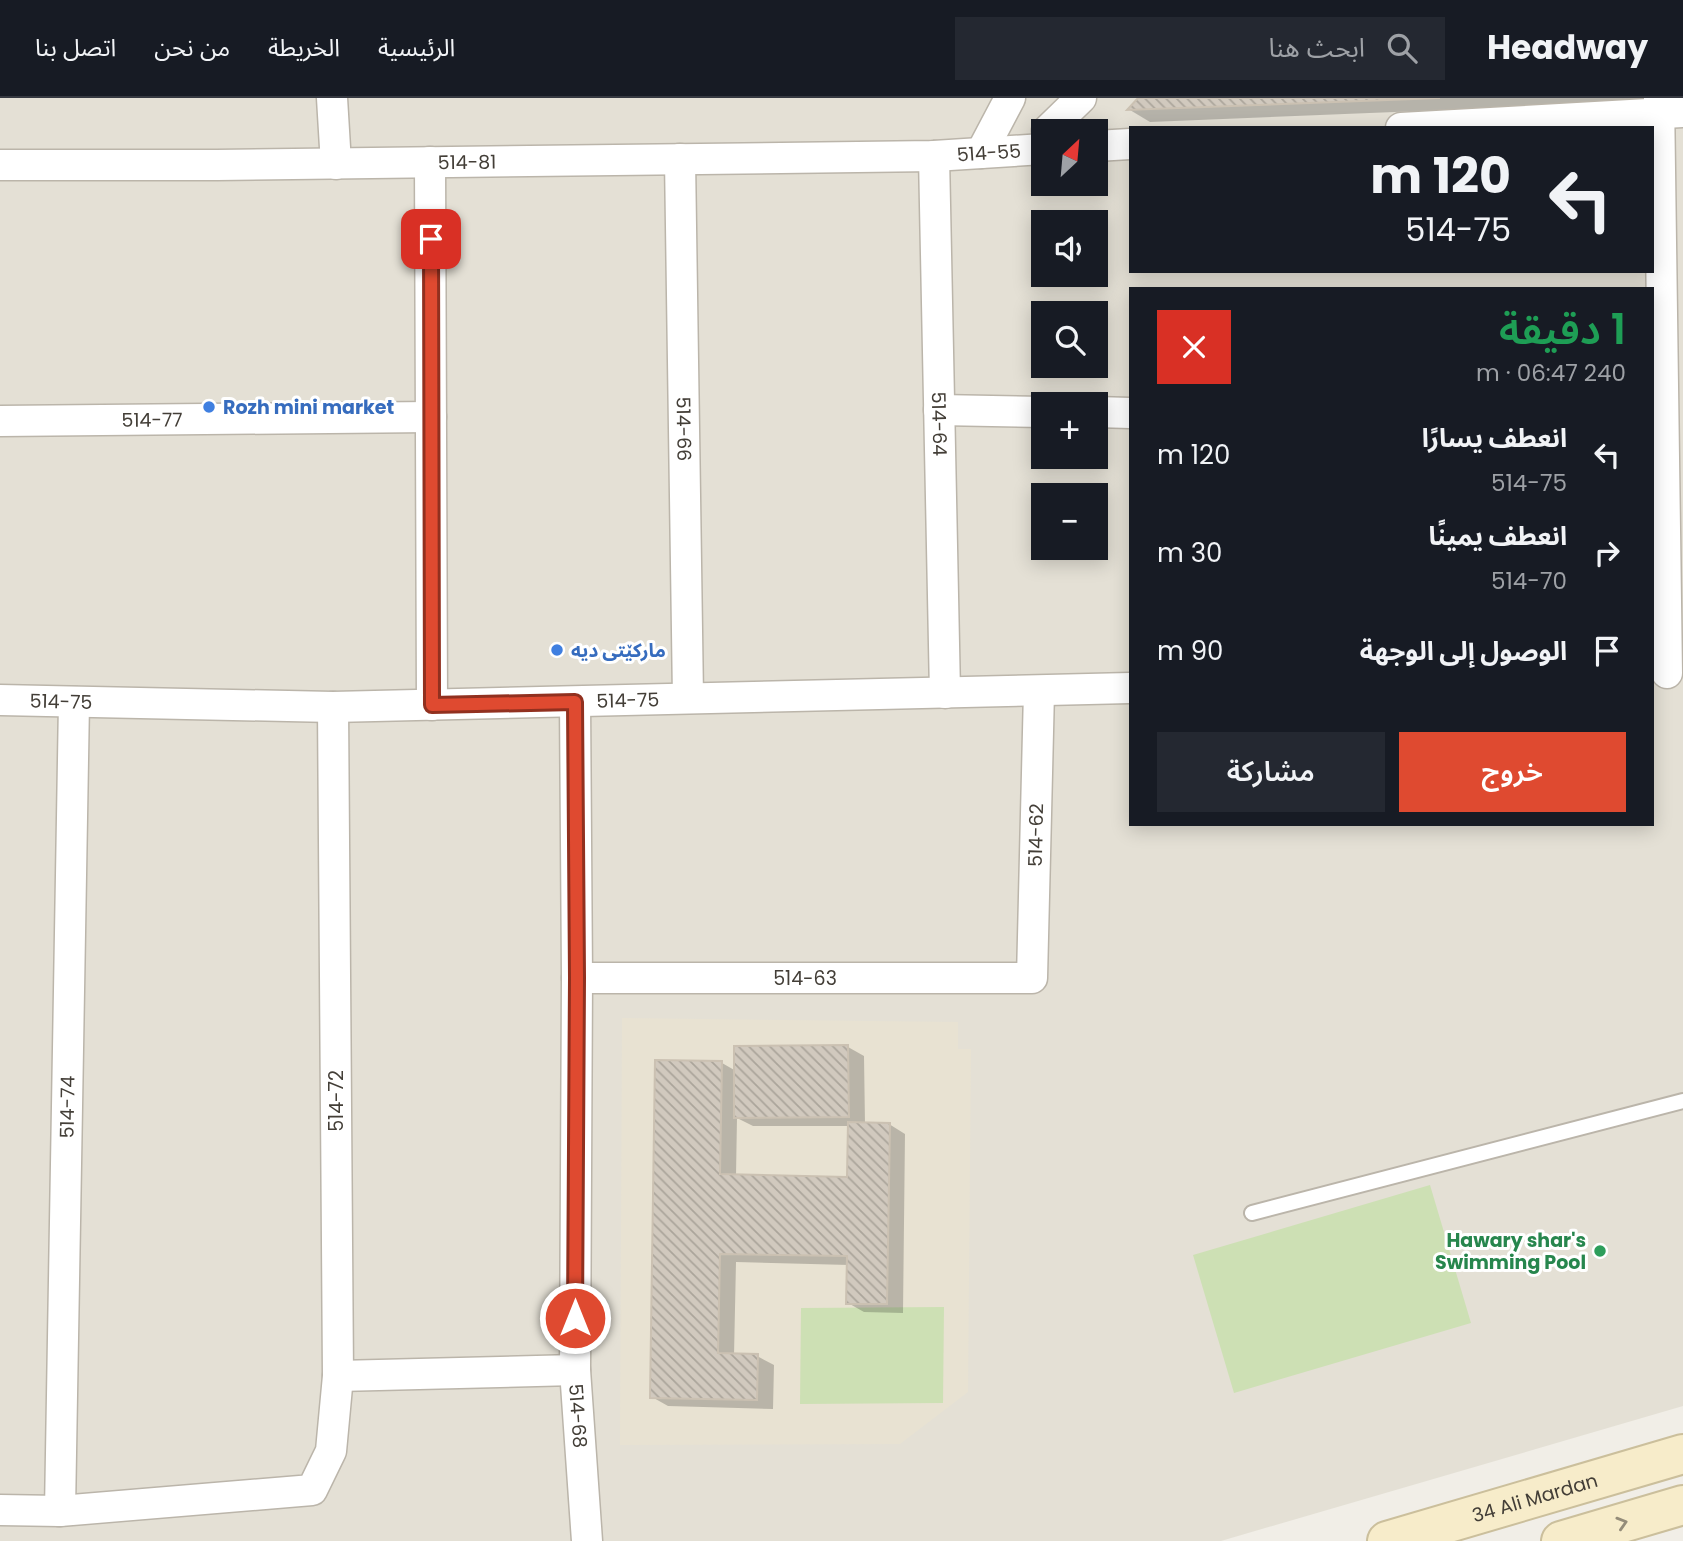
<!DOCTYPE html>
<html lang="ar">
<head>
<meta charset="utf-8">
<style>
  :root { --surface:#171b24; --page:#242831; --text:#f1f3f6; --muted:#9ea1a6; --line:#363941; --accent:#df4a30 }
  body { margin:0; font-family:Poppins,"Noto Sans Arabic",sans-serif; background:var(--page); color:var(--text); direction:rtl; height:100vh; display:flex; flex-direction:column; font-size:26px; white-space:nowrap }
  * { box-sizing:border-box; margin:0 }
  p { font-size:23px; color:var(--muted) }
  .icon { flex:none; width:38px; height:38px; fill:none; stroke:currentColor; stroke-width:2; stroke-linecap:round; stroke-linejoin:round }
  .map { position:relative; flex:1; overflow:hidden; direction:ltr }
  .details { position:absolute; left:1129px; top:189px; width:525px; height:539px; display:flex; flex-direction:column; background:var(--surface); border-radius:0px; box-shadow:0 4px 18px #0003; direction:rtl }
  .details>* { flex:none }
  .hud { position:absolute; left:1129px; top:28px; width:525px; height:147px; border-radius:0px; box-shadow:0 4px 18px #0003; direction:rtl; background:#171b24; color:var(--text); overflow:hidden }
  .needle { width:46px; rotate:26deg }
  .buttons { position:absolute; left:1031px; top:21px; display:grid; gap:14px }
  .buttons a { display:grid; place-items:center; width:77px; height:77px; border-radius:0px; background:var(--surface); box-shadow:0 4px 18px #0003; font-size:35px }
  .pin { position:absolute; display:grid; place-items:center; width:60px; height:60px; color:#fff; margin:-30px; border-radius:14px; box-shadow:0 4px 10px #0006 }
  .me { position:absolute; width:77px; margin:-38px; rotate:0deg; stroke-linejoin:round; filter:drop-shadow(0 0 5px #0008) }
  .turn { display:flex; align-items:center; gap:24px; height:147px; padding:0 28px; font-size:32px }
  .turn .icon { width:91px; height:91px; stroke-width:2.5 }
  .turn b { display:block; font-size:49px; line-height:60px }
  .round { display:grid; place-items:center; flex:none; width:74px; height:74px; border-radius:0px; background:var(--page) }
  .headline { display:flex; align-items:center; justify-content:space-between; height:119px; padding:0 28px }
  h1 { font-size:42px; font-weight:600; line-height:52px; color:#1e9e55 }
  .action { display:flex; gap:14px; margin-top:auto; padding:14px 28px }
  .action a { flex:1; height:80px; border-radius:0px; background:var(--accent); color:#fff; font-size:28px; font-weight:600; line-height:80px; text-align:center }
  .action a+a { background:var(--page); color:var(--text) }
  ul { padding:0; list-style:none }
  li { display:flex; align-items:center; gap:21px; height:98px; padding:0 28px }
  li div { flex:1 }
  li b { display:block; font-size:26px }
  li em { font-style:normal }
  header { display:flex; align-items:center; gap:42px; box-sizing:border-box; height:98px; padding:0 35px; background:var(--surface); border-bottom:2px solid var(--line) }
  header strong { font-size:33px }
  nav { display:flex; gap:38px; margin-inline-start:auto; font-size:24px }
  .search { width:490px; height:63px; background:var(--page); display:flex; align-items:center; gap:18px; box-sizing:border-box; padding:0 24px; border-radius:0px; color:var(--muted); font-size:26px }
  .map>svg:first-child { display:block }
  .residential { fill:#e4e0d5; fill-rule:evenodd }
  .education { fill:#e8e2d2 }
  .pitch { fill:#cde0b4 }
  .shadow { fill:#0003; fill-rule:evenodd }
  .building { fill:url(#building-back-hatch); stroke:#cbc1b2; stroke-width:2 }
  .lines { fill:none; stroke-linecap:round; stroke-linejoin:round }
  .service-casing { stroke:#bbb5aa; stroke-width:18 }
  .minor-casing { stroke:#bbb5aa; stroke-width:33 }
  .secondary-casing { stroke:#cbbf9c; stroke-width:42 }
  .service { stroke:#fff; stroke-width:14 }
  .minor { stroke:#fff; stroke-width:30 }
  .secondary { stroke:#f7ecca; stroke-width:38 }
  .oneway { stroke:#948c79 }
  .route-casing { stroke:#91301f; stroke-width:18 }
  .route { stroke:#df4a30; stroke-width:12 }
  .shop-dot { fill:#3f7fe0; stroke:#fff; stroke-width:2.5 }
  .leisure-dot { fill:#2e9e5b; stroke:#fff; stroke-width:2.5 }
  .labels { text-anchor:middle; stroke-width:6; stroke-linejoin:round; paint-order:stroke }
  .street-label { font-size:19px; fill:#433e37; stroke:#fff }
  .shop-label { font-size:19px; font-weight:bold; fill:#366cbe; stroke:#fff; text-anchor:start }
  .leisure-label { font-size:19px; font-weight:bold; fill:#27864d; stroke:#fff; text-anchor:end }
</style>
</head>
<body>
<header>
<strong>Headway</strong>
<div class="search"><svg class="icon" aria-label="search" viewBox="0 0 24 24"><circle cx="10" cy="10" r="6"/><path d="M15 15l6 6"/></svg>ابحث هنا</div>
<nav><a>الرئيسية</a><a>الخريطة</a><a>من نحن</a><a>اتصل بنا</a></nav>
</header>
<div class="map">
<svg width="1683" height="1443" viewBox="0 0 1683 1443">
  <defs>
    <pattern id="building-back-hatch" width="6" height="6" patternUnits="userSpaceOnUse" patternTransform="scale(1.75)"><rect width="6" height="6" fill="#d1c9be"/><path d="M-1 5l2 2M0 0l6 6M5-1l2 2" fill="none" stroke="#aba59b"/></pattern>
  </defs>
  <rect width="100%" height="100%" fill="#f1eee7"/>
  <!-- residential -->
  <path class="residential" d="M0,0h1683v1308l-462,135h-1221zM1130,30h522v143h-522zM1043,33h53v53h-53zM1043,124h53v53h-53zM1130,191h522v535h-522zM1043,215h53v53h-53zM1043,306h53v53h-53zM1043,397h53v53h-53z"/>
  <!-- education -->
  <polygon class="education" points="622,920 958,924 958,951 971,951 968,1294 900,1346 620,1347"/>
  <!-- pitch -->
  <g class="pitch">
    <polygon points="1430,1087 1471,1225 1234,1295 1193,1157"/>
    <polygon points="944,1209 943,1305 800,1306 801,1210"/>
  </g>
  <!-- shadow -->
  <g class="shadow">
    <polygon points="1140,0 1640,0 1640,4 1150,24 1130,12"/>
    <path d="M848,949l16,9 1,68h24l16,10 -2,179 -39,-1 -16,-9 1,-38 -113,-3 -2,94h23l17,9 -1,44 -105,-3 -16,-9 70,-334 14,8zM737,1020l16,8h97l-1,52 -113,-2z"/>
  </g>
  <!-- building -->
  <g class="building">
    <polygon points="1138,0 1440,0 1127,12"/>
    <polygon points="848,947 849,1019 734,1020 734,948"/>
    <polygon points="655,962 722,963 720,1076 847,1079 848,1024 890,1025 887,1206 846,1206 847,1158 720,1156 718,1255 758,1256 757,1302 650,1300"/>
  </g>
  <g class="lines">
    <defs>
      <polyline id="service" points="1252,1115 1683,1003"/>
      <g id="minor">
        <polyline points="332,0 336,66"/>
        <polyline points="1659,0 1667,575"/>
        <polyline points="1401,30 1683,14"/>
        <polyline points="1047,33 1081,0"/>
        <polyline points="1096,48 1130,46"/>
        <polyline points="981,55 1010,0"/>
        <path id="s1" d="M934,58l11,537"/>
        <path id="s2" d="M680,61l8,539"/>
        <polyline points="430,64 432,607"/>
        <path id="s3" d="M0,67h217l717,-9 109,-7"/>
        <polyline points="939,312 1043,314"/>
        <polyline points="1096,314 1130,315"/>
        <path id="s4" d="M0,323l431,-4"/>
        <path id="s5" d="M0,602l333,7 797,-19"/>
        <path id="s6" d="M575,604l2,276 -2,392 12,171"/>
        <path id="s7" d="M577,880h455l7,-287"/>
        <polyline points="338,1278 575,1272"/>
        <polyline points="0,1412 60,1413 312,1392 331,1353 338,1278 333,609"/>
        <path id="s8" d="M60,1413l14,-809"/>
      </g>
      <g id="secondary">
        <path id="s9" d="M1387,1443l296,-87"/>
        <polyline points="1561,1443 1683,1407"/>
      </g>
    </defs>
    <!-- service casing -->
    <use href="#service" class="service-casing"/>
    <!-- minor casing -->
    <use href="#minor" class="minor-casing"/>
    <!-- secondary casing -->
    <use href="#secondary" class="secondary-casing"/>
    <!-- service -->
    <use href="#service" class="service"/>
    <!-- minor -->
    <use href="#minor" class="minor"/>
    <!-- secondary -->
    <use href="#secondary" class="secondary"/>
  </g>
  <!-- one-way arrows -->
  <defs><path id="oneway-chevron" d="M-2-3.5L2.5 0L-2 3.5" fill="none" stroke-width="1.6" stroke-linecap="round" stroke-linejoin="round" transform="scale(1.75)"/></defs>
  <use class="oneway" href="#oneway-chevron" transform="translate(1622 1425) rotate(-17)"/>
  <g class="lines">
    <defs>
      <polyline id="route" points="431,141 432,607 575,604 577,880 575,1220"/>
    </defs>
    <!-- route casing -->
    <use href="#route" class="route-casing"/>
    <!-- route -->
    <use href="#route" class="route"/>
  </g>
  <!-- markers -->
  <g class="shop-dot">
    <circle cx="209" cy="309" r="7"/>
    <circle cx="557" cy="552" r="7"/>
  </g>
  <circle class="leisure-dot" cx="1600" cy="1153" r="7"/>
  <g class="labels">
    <!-- street labels -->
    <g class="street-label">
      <text dy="7" stroke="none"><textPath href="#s3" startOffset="989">514-55</textPath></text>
      <text dy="7" stroke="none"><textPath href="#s3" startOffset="467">514-81</textPath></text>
      <text dy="7" stroke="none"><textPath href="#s4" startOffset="152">514-77</textPath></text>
      <text dy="7" stroke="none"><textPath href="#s1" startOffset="268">514-64</textPath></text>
      <text dy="7" stroke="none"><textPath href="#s2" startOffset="270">514-66</textPath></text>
      <text dy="7" stroke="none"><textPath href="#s5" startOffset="628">514-75</textPath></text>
      <text dy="7" stroke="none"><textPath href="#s5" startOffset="61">514-75</textPath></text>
      <text dy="7" stroke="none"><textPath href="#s7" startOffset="598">514-62</textPath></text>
      <text dy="7" stroke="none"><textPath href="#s7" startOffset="228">514-63</textPath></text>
      <text transform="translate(336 1003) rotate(-90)" y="7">514-72</text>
      <text dy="7" stroke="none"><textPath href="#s8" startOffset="404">514-74</textPath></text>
      <text dy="7" stroke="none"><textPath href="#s6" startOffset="714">514-68</textPath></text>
      <text dy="7" stroke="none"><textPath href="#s9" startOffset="154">34 Ali Mardan</textPath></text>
    </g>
    <!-- shop labels -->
    <g class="shop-label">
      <text x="223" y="316">Rozh mini market</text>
      <text x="571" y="559">مارکێتی دیە</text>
    </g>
    <!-- leisure labels -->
    <g class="leisure-label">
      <text x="1586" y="1149">Hawary shar's<tspan x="1586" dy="22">Swimming Pool</tspan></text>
    </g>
  </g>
</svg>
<div class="buttons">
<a><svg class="needle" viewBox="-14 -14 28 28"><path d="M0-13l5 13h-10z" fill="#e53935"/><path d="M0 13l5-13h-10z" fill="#9ea1a6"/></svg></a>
<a><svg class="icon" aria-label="sound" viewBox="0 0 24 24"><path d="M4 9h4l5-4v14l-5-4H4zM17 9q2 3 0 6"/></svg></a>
<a><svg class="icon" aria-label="search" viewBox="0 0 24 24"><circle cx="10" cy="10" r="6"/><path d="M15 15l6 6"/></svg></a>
<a>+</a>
<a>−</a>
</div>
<div class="pin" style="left:431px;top:141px;background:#d93025"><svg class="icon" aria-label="arrive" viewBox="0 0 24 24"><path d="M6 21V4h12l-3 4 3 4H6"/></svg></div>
<svg class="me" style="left:575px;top:1220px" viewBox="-20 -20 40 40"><circle r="17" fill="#df4a30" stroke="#fff" stroke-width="3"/><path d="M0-11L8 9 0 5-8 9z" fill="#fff"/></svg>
<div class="hud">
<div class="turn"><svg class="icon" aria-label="left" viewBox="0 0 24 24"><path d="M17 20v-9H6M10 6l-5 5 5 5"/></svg><div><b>120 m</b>514-75</div></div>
</div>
<section class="details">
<div class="headline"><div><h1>1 دقيقة</h1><p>240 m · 06:47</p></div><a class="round" style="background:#d93025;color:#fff"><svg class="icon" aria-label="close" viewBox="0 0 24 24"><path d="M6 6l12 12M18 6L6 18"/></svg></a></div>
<ul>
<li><svg class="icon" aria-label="left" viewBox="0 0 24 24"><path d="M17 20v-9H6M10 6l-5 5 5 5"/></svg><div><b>انعطف يسارًا</b><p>514-75</p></div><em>120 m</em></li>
<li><svg class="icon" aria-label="right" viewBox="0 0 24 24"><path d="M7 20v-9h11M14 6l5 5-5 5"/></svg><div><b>انعطف يمينًا</b><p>514-70</p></div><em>30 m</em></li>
<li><svg class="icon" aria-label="arrive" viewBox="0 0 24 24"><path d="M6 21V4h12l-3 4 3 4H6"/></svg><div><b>الوصول إلى الوجهة</b></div><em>90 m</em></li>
</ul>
<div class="action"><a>خروج</a><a>مشاركة</a></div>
</section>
</div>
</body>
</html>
